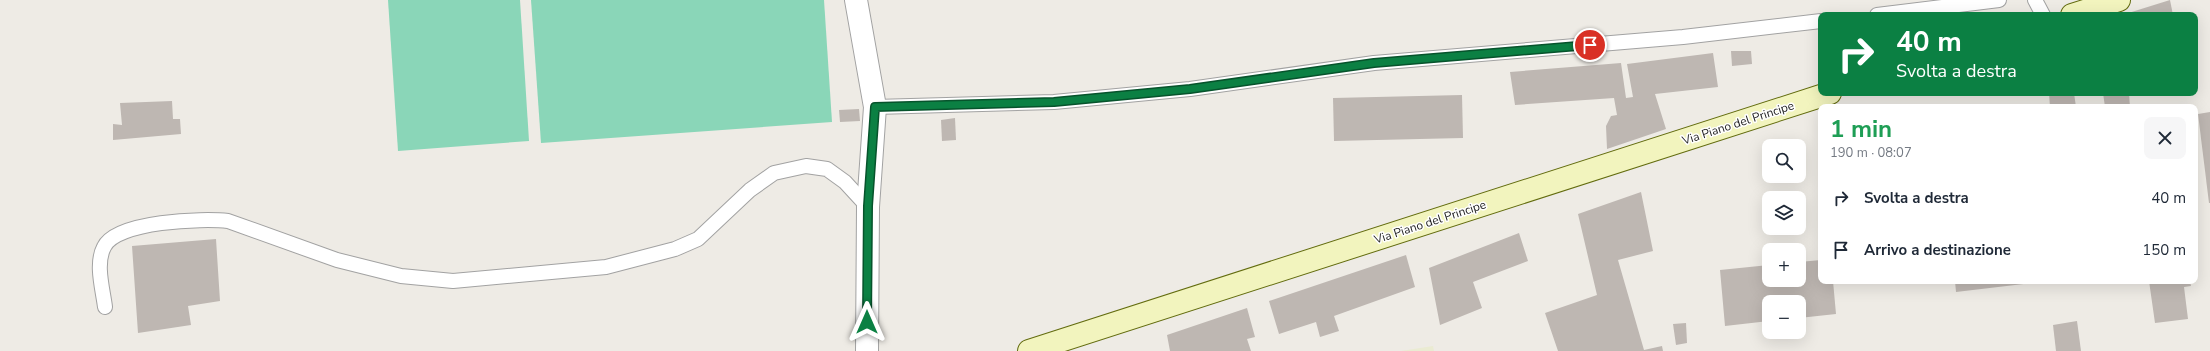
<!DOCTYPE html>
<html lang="it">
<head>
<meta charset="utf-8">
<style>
  :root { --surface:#fff; --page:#f6f6f7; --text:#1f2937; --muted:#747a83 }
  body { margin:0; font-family:"Nunito Sans",sans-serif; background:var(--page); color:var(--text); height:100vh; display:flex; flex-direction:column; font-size:15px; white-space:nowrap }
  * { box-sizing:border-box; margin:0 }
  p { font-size:13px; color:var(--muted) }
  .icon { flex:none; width:22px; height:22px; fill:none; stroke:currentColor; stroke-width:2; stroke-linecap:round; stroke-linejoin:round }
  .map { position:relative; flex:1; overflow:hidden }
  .drawer { position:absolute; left:1818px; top:104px; width:380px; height:180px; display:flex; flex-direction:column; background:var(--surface); border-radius:8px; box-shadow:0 4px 16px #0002 }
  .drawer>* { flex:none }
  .guide { position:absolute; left:1818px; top:12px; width:380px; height:84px; border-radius:8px; box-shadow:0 4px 16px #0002; background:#0b8043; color:#fff; overflow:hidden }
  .tools { position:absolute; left:1762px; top:139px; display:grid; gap:8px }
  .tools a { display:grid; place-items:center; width:44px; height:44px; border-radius:8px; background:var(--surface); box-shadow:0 4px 16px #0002; font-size:20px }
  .pin { position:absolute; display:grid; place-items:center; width:34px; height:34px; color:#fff; margin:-17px; border:2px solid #fff; border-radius:50%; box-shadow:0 1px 4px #0007 }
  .me { position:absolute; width:44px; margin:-22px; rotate:0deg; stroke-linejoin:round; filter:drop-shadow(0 0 3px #0008) }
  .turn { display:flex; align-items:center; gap:14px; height:84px; padding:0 12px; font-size:18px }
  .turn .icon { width:52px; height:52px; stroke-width:2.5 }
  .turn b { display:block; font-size:28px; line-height:34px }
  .round { display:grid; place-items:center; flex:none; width:42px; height:42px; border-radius:8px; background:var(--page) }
  .summary { display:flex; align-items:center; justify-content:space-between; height:68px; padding:0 12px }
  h1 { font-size:24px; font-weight:700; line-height:30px; color:#1e9e55 }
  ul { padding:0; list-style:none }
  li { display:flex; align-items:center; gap:12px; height:52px; padding:0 12px }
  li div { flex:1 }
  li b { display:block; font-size:15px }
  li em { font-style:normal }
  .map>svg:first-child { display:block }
  .farmland { fill:#eaebd2 }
  .pitch { fill:#8ad6b8 }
  .building { fill:#beb7b2 }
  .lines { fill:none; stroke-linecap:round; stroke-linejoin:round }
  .lane-casing { stroke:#a2a2a2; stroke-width:16 }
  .street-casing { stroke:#a2a2a2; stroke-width:24 }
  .secondary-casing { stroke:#636c0f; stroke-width:24 }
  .lane { stroke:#fff; stroke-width:14 }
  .street { stroke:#fff; stroke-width:22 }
  .secondary { stroke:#f2f4be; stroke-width:22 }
  .route-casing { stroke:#07532c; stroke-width:10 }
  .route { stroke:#0b8043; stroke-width:7 }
  .labels { text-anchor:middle; stroke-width:3; stroke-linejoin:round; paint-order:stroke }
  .street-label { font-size:12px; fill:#1e1e1e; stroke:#fff }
</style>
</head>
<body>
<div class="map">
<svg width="2210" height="351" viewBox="0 0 2210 351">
  <rect width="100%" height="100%" fill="#eeebe5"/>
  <!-- farmland -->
  <polygon class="farmland" points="1433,346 1434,351 1401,351"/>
  <!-- pitch -->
  <g class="pitch">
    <polygon points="388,0 520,0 529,141 398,151"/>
    <polygon points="531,0 824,0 832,122 541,143"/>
  </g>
  <!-- building -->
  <g class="building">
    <polygon points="2170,0 2173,15 2122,15"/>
    <polygon points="1731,51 1751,51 1752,64 1732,66"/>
    <polygon points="1713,53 1718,87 1655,94 1666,129 1607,149 1606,126 1611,116 1617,115 1614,98 1515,105 1510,72 1621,63 1626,98 1633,97 1627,64"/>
    <polygon points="2049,93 2074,93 2076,107 2050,107"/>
    <polygon points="2103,93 2129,93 2130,107 2105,107"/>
    <polygon points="1462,95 1463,138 1334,141 1333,98"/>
    <polygon points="172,101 173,119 180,119 181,134 113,140 113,124 122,125 120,103"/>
    <polygon points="859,109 860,121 840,122 839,110"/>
    <polygon points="2210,112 2210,203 2209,203 2198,114"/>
    <polygon points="955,118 956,140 942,141 941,120"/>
    <polygon points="1641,192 1653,251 1618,260 1644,350 1662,346 1663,351 1558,351 1545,313 1597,295 1578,214"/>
    <polygon points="1519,233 1528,261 1473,282 1482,308 1440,325 1429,268"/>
    <polygon points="216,239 220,301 188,306 191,325 138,333 132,246"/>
    <polygon points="1406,255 1415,287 1334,316 1339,331 1320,337 1316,322 1279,334 1269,301"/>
    <polygon points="1821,260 1821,281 1833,281 1836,314 1799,318 1799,302 1769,302 1769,321 1725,326 1720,270 1769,265 1769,280 1799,280 1799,262"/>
    <polygon points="1955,281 2041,281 2041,282 1956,292"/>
    <polygon points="2149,281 2190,281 2191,286 2184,287 2188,319 2155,323"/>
    <polygon points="1247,308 1255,337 1247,339 1251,351 1170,351 1167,335"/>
    <polygon points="2077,321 2081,351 2056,351 2053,325"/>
    <polygon points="1686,323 1687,343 1676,345 1673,324"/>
  </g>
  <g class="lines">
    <defs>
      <g id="lane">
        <polyline points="2035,0 2043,15"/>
        <polyline points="1877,15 1999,0"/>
        <polyline points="875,107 1054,102 1190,89 1374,63 1683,37 1821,21"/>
        <path d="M105,307c-2,-17 -10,-43 -1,-60 12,-26 99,-29 124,-26l109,39 64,16 52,5 153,-14 69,-18 23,-10 52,-49 24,-17 32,-7 21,3 18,13 23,25"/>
      </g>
      <polyline id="street" points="856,0 875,107 868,207 867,351"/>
      <g id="secondary">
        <polyline points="2072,15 2119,0"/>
        <polyline points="1029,351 1830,93"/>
      </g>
    </defs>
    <!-- lane casing -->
    <use href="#lane" class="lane-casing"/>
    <!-- street casing -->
    <use href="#street" class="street-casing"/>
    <!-- secondary casing -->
    <use href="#secondary" class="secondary-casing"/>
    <!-- lane -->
    <use href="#lane" class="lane"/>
    <!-- street -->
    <use href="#street" class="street"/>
    <!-- secondary -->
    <use href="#secondary" class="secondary"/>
  </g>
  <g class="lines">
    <defs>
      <polyline id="route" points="867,322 868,206 875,107 1054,102 1190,89 1374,63 1590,45"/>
    </defs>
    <!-- route casing -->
    <use href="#route" class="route-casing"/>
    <!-- route -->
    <use href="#route" class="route"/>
  </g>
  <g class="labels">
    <!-- street labels -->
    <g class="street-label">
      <text transform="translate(1738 123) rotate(-18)" y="4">Via Piano del Principe</text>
      <text transform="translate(1430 222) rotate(-18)" y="4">Via Piano del Principe</text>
    </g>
  </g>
</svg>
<div class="tools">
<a><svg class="icon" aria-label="search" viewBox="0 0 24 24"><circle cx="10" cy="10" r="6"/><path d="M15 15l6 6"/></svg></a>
<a><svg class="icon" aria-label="layers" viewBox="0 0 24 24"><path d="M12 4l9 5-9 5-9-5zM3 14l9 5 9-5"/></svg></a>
<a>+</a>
<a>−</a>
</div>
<div class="pin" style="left:1590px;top:45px;background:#d93025"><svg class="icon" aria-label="arrive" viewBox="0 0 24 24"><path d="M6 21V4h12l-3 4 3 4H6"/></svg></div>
<svg class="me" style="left:867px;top:322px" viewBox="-20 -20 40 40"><path d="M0-17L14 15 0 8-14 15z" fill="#0b8043" stroke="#fff" stroke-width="4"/></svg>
<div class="guide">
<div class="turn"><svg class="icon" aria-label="right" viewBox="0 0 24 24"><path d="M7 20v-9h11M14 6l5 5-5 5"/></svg><div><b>40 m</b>Svolta a destra</div></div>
</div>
<section class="drawer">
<div class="summary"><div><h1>1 min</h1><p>190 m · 08:07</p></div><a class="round"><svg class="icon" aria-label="close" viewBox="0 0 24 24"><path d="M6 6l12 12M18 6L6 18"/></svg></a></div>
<ul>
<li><svg class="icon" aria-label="right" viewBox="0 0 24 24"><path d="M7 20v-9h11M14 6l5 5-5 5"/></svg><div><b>Svolta a destra</b></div><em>40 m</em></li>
<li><svg class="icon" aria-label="arrive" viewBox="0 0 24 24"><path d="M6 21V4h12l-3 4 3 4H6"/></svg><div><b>Arrivo a destinazione</b></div><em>150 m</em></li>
</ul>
</section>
</div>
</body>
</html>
